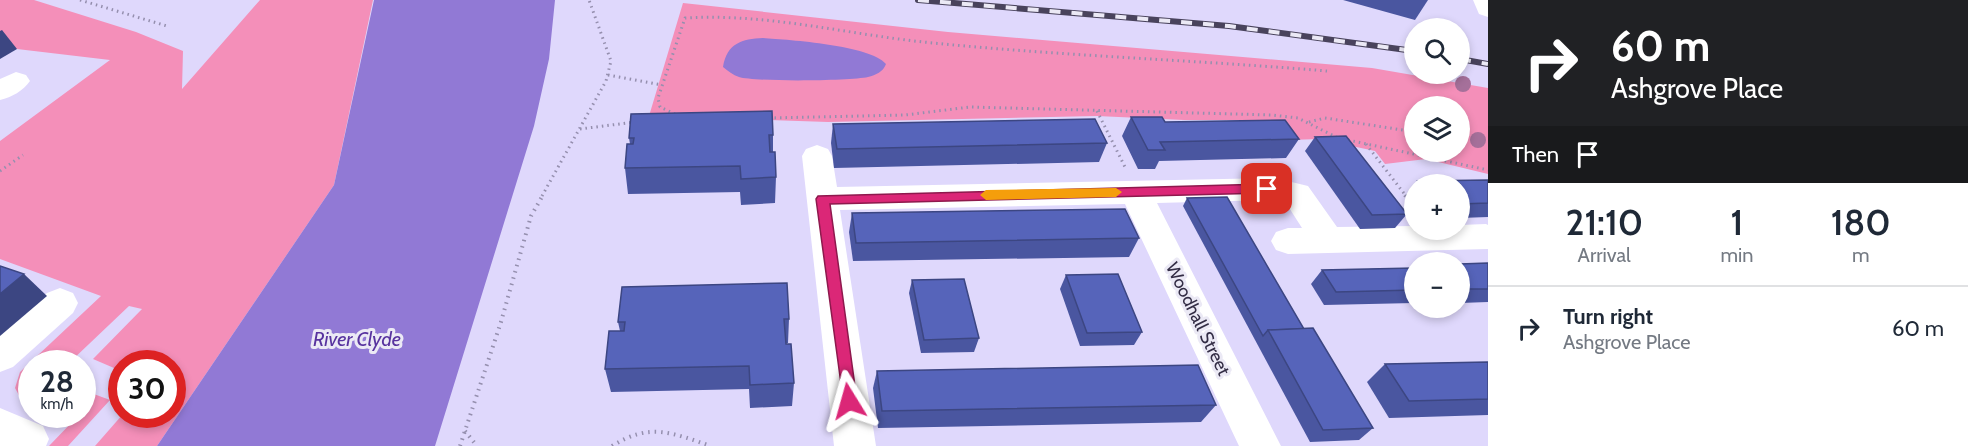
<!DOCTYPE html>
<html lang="en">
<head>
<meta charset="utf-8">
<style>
  :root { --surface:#fff; --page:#f6f6f7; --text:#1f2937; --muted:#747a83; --line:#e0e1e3 }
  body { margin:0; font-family:Cabin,sans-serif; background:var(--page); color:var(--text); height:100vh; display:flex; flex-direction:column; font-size:22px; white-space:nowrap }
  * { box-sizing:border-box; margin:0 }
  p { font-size:20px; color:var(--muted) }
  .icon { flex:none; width:33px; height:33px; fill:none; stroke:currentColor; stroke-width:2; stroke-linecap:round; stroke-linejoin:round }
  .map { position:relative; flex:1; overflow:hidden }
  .side { display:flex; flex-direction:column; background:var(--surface); width:480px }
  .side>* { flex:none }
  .hud { background:#202124; color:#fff; overflow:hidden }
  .buttons { position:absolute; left:1404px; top:18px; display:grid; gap:12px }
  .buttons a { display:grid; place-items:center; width:66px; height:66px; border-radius:50%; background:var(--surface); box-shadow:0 3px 9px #0003; font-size:30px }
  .speed { position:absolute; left:18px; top:350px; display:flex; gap:12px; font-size:30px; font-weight:700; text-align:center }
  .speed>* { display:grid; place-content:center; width:78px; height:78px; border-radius:50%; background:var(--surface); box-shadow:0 3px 9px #0003; line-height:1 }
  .speed small { font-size:15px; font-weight:400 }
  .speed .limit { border:9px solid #d22; background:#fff; color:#111 }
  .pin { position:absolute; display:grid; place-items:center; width:51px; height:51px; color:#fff; margin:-26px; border-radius:12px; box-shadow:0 3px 9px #0006 }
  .me { position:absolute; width:66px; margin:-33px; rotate:352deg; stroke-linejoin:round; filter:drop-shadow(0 0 4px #0008) }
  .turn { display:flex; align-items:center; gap:21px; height:126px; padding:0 24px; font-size:27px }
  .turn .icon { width:78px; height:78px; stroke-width:2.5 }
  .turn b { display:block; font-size:42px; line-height:51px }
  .then { display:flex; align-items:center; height:57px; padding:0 24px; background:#0003; gap:12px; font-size:22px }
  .eta { display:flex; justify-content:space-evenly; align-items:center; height:102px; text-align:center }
  .eta b { font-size:36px; font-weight:600; line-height:42px }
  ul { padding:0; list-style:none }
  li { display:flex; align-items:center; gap:18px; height:84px; padding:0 24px; border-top:2px solid var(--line) }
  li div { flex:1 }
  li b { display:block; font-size:22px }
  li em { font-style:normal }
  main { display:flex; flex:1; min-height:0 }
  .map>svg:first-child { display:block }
  .green { fill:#f48fb9; fill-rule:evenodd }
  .water { fill:#9179d5 }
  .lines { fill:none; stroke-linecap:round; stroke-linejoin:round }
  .path-far1 { stroke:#958fae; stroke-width:3; stroke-dasharray:1.5 4; stroke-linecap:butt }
  .path { stroke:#958fae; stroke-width:4; stroke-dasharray:1.5 5; stroke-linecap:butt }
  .minor { fill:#fff; fill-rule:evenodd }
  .rail-casing { stroke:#49435c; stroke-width:6 }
  .rail { stroke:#ebe9f5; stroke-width:4; stroke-dasharray:11; stroke-linecap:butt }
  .tree { fill:#a5709a }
  .wall { fill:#4a56a0 }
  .shaded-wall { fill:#3c4682 }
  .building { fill:#5664ba; stroke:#3c4682; stroke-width:1.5 }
  .route { fill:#db2777; stroke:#8e194d; stroke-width:1.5 }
  .slow { fill:#f59e0b }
  .labels { text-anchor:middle; stroke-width:6; stroke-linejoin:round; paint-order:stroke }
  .street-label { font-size:18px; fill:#332d45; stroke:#ebe9f5 }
  .water-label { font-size:20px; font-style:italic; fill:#58339f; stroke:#ebe9f5 }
</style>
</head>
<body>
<main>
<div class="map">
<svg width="1488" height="446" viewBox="0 0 1488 446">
  <rect width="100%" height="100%" fill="#dfd8fc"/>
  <!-- green -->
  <g class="green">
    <polygon points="0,0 34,0 136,32 183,51 182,89 260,0 373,0 334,185 157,446 95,446 123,414 172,414 172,363 122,363 121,371 93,359 142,309 129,306 69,363 32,363 31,403 21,399 15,388 20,372 101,296 0,259 0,141 110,60 17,49 0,43"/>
    <path d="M683,3l265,29 424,36 116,20v86l-62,-15 -41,5 -10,-13 -56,-12 -29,1 -14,-20h-92l-87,-4 -269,6 -179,-6zM1414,106h46v46h-46z"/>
    <polygon points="83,390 110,400 68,446 49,446 75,419 62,414 82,414"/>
  </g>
  <!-- water -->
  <g class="water">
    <polygon points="374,0 555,0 549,59 534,126 435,446 157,446 334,185"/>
    <path d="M763,38c27,2 107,7 123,26 -3,8 -10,11 -18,13 -18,4 -113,5 -129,0 -6,-2 -11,-6 -16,-10 4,-24 19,-28 40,-29z"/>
  </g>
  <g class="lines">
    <!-- path-far1 -->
    <g class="path-far1">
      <polyline points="80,0 167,26"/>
      <polyline points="608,75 662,85"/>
      <polyline points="1097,111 1126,169"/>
      <path d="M675,114l-15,-7 -2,-9 27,-80c85,-5 164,17 248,25 131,13 263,17 394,28"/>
      <polyline points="769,118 905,115 970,107 1272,115 1298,118 1338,138"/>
      <polyline points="1309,122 1325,118 1409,131"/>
      <polyline points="580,129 635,122"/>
      <polyline points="1348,140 1488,170"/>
      <polyline points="1366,144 1406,196"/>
      <polyline points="0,171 23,155"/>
      <polyline points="542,196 606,81 611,61 589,0"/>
    </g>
    <!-- path -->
    <g class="path">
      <polyline points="1405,195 1414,207"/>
      <polyline points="465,431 477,446"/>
      <polyline points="460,446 501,322 531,216 543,195"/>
      <path d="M612,446c38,-24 60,-13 99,0"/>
    </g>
    <!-- minor -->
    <g class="minor">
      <polygon points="1473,0 1488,0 1488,17 1479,14"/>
      <path d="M16,72l10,3 4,6c-7,10 -18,16 -30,19v-21z"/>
      <polygon points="817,145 828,149 832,156 837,187 1275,178 1308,186 1337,227 1414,226 1414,230 1460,230 1460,225 1486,224 1488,225 1488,249 1288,254 1276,250 1271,241 1276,232 1288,228 1302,228 1286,203 1275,200 1157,203 1281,446 1239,446 1125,204 840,210 876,446 834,446 802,156 806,149"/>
      <polygon points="60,288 73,293 78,303 73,313 13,367 0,372 0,333 47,293"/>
      <polygon points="0,408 43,426 49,439 46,446 0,446"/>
    </g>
    <defs>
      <g id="rail">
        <polyline points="918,0 1229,26 1414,51"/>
        <polyline points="1460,59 1488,64"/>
      </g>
    </defs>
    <!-- rail casing -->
    <use href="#rail" class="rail-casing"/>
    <!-- rail -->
    <use href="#rail" class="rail"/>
  </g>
  <!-- trees -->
  <g class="tree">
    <circle cx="1463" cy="84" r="8"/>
    <circle cx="1478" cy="140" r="8"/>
  </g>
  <!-- wall -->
  <g class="wall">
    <polygon points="1343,0 1428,0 1415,20"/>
    <polygon points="1131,117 1165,122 1299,139 1286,158 1159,161 1155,169 1138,169 1122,136"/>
    <polygon points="833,124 1107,143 1099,162 834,168 831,143"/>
    <polygon points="773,135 773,152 776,177 775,203 741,205 740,192 628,194 625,168 630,144 629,138"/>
    <polygon points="1315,137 1407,214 1395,228 1360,229 1305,151"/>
    <polygon points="1488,180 1488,217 1460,218 1460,184 1415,184 1418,181"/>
    <polygon points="1414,186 1414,205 1406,195"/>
    <polygon points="1187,198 1304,329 1373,428 1359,440 1310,442 1183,206"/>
    <polygon points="852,213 1139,238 1129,257 853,261 849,232"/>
    <polygon points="1488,263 1488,302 1460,303 1460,264"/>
    <polygon points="1414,268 1414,303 1324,305 1311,284 1322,270"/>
    <polygon points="1066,275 1142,332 1134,345 1080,346 1060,289"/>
    <polygon points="912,280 979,338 974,352 921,353 909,293"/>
    <polygon points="789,319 788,343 786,343 794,383 792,406 750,408 749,389 611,392 605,369 620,331 618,322"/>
    <polygon points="1488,362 1488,415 1389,418 1367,382 1385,364"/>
    <polygon points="877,371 1216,405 1201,422 878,428 873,388"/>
  </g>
  <!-- shaded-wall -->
  <g class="shaded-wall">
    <polygon points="2,30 17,49 0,59 0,31"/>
    <polygon points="24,274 47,296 0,336 0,294"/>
  </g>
  <!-- building -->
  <g class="building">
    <polygon points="772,111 773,135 769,135 770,152 775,152 776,177 741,179 740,166 625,168 627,144 633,144 634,138 629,138 631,114"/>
    <polygon points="1131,117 1162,117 1165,122 1285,120 1299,139 1160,142 1165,150 1148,150"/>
    <polygon points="1095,119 1107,143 837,149 833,124"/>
    <polygon points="1346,136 1407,214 1372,215 1315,137"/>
    <polygon points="1488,180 1488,203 1460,204 1460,184 1421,184 1418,181"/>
    <polygon points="1227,197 1304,329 1268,330 1263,336 1187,198"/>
    <polygon points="1125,209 1139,238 856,243 852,213"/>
    <polygon points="1488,263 1488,289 1460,289 1460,264"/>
    <polygon points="0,266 24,274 0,294"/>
    <polygon points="1414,268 1414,290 1336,292 1322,270"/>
    <polygon points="1118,274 1142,332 1087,333 1066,275"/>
    <polygon points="964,279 979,338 924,340 912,280"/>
    <polygon points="787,283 789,319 784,319 786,344 791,344 794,383 750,385 749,366 605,369 609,331 624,331 625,322 618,322 622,287"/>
    <polygon points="1313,328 1373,428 1323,430 1268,330"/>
    <polygon points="1488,362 1488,399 1409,401 1385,364"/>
    <polygon points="1198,365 1216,405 882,411 877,371"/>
  </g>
  <!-- route -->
  <polygon class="route" points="1267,184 1273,189 1267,193 830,204 857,401 855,406 849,408 844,406 816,199 818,196"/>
  <!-- slow -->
  <polygon class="slow" points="1116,188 1122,192 1116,197 986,200 980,195 986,190"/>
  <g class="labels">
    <!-- street labels -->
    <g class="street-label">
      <text transform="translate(1198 319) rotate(64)" y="6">Woodhall Street</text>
    </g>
    <!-- water labels -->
    <g class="water-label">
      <text x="357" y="346">River Clyde</text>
    </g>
  </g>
</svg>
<div class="buttons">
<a><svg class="icon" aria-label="search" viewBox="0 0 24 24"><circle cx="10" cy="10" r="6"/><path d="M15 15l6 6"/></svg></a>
<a><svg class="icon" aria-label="layers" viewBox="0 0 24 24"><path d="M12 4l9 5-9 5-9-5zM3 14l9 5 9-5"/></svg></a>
<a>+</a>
<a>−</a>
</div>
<div class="speed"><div>28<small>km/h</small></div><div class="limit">30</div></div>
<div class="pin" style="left:1267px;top:189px;background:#d93025"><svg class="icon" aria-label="arrive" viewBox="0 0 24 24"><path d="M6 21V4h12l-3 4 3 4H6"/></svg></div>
<svg class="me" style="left:849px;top:401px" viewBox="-20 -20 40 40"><path d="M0-17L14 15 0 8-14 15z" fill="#db2777" stroke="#fff" stroke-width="4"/></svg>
</div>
<section class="side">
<div class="hud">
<div class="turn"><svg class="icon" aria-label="right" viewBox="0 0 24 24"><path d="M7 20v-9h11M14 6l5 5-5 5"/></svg><div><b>60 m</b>Ashgrove Place</div></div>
<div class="then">Then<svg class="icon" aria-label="arrive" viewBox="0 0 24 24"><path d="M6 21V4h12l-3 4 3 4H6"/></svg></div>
</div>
<div class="eta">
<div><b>21:10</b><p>Arrival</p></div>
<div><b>1</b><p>min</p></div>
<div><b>180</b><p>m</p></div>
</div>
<ul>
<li><svg class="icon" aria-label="right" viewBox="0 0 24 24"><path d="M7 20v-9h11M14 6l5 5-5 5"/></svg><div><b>Turn right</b><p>Ashgrove Place</p></div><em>60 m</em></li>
</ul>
</section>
</main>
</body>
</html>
